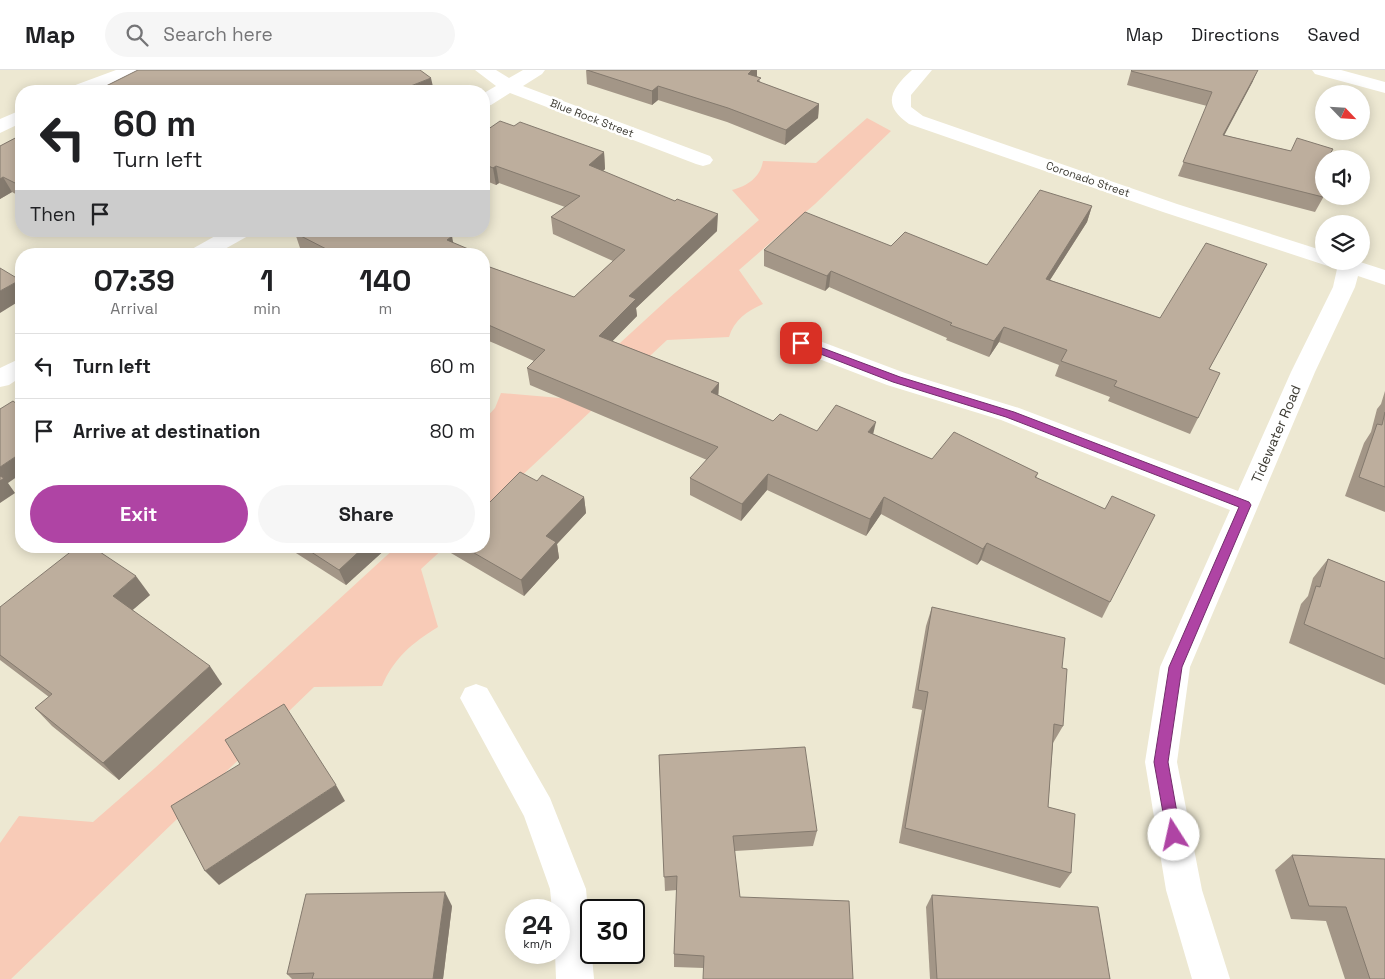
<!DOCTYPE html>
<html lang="en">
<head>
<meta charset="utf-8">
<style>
  :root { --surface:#fff; --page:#f6f6f6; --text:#202124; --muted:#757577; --line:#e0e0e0; --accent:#af44a4 }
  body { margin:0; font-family:"Space Grotesk",sans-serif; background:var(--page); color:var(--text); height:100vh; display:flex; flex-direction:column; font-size:19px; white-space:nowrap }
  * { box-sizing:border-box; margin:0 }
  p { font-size:16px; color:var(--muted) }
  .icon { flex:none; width:28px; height:28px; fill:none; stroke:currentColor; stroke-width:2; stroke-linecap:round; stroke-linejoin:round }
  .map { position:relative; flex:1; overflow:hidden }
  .details { position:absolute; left:15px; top:178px; width:475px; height:305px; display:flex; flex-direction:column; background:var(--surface); border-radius:20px; box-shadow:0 2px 12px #0003 }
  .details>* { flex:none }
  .guide { position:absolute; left:15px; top:15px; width:475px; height:152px; border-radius:20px; box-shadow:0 2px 12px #0003; background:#fff; color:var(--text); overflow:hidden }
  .needle { width:32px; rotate:115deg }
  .buttons { position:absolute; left:1315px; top:15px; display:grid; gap:10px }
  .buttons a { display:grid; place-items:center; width:55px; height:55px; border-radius:50%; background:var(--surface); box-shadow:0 2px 12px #0003; font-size:25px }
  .speed { position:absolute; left:505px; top:829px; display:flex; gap:10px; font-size:25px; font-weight:700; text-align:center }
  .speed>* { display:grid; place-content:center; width:65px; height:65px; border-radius:50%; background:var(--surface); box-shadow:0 2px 12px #0003; line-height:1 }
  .speed small { font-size:12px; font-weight:400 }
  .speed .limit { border:2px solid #111; border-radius:8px; background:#fff; color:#111 }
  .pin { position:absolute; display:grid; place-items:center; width:42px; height:42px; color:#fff; margin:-21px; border-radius:10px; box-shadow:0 2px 8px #0006 }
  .me { position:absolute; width:55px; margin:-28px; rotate:350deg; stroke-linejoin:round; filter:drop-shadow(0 0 4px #0008) }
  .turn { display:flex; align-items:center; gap:18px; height:105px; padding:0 15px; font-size:22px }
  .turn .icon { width:65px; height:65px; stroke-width:2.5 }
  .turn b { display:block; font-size:35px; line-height:42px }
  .then { display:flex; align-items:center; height:48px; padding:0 15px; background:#0003; gap:10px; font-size:19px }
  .eta { display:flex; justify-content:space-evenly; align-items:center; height:85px; text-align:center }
  .eta b { font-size:30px; font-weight:600; line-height:35px }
  .primary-button { display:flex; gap:10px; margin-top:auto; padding:10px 15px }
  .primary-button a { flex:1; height:58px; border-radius:30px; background:var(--accent); color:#fff; font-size:20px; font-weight:600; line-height:58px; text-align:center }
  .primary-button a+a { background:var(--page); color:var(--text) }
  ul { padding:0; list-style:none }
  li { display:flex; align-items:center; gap:15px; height:65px; padding:0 15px; border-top:1px solid var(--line) }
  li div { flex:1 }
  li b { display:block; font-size:19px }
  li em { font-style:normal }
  header { display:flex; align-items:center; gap:30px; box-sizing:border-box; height:70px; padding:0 25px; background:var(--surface); border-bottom:1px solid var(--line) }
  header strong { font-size:24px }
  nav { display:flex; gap:28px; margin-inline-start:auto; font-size:18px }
  .search { width:350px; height:45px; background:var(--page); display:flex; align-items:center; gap:12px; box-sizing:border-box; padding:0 18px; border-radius:28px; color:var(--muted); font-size:19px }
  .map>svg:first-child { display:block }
  .green { fill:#f8cbb7 }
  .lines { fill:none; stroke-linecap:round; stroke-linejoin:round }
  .minor { fill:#fff; fill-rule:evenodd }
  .wall { fill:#a39687 }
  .shaded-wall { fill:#847a6e }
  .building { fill:#bdae9d; stroke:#847a6e }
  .route { fill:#af44a4; stroke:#722c6b }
  .labels { text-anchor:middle; stroke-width:5; stroke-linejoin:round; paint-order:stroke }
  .far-street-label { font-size:11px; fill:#3d3b33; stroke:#fff }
  .street-label { font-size:14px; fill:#3d3b33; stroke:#fff }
</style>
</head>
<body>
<header>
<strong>Map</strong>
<div class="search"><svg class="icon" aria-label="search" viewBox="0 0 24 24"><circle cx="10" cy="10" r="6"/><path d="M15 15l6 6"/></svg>Search here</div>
<nav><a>Map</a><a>Directions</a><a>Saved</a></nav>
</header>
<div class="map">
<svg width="1385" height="909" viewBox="0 0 1385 909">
  <rect width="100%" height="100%" fill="#ede8d2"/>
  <!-- green -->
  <g class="green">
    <path d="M867,48l24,13 -76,73 -76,66 24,34c-16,7 -29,16 -34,33l-62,3 -183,171v-91l11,-12 6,-15 59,5 108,-99 91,-79 -27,-30c15,-4 28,-12 31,-29l53,2z"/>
    <path d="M397,476h49l-25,23 17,58c-26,16 -44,31 -56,59l-68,1 -303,292h-11v-136l19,-27 74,6 62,-54z"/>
  </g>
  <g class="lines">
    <!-- minor -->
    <g class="minor">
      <polygon points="116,0 142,0 139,4 92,21 67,21 70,17"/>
      <polygon points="475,0 496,0 509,8 523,0 545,0 542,4 523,16 710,86 713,90 710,94 703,96 696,94 510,23 491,35 484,36 484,23 496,16"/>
      <path d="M912,0h20l-21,25v12l12,9 254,88 147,47v10h33l28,9v15l-27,-9 -3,11 -40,85 -125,295 -13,95 25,128 28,89h-38l-26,-89 -21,-128 15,-95 70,-157 -229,-90 -114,-35 -94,-36 -4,-6 4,-6 8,-2 8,2 96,36 114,35 219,83 53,-119 42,-85 4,-18 -174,-57 -254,-88c-28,-19 -18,-35 3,-54z"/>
      <polygon points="1312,0 1341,0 1385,12 1385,23 1315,4"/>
      <polygon points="21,40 21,53 0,63 0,49"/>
      <polygon points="224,161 250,161 248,166 216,184 189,184 192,179"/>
      <polygon points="21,288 21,307 9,315 0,317 0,298"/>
      <polygon points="476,614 487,618 550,728 586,819 594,909 556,909 555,882 559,882 559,840 552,840 550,819 524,746 460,628 465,618"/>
    </g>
  </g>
  <!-- wall -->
  <g class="wall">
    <polygon points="586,0 757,0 757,6 761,13 819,34 818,48 785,75 727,52 658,30 652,35 587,14"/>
    <polygon points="1131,1 1253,11 1224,65 1291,81 1327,89 1324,126 1315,142 1178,106 1207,36 1127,15"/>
    <polygon points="514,56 604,82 605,99 603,101 717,161 636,238 637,246 612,271 719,313 718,325 773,351 817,361 873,364 932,389 1038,403 1036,408 1110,532 1102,548 981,490 977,495 881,444 866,466 767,420 741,451 690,425 690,408 707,390 530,315 527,298 534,291 496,274 484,269 484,195 574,227 613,191 553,164 551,147 565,137 499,113 496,115 484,110 484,62"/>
    <polygon points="21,65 21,127 12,122 0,129 0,76"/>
    <polygon points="1092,136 1087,152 1050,210 1160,248 1258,209 1209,299 1198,348 1190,364 1108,331 1110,327 1055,306 1059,295 999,272 989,287 946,270 947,268 829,217 825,221 764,196 764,180 891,176 987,195"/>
    <polygon points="295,163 453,173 474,184 307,184 301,181"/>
    <polygon points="1385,321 1385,442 1345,426 1364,373 1371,362 1377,339 1381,334"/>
    <polygon points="537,411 584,427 586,443 557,474 559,488 524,526 439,476 484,476"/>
    <polygon points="285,476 389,476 346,515"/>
    <polygon points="1328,489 1385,512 1385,615 1289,573 1301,534 1308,526 1313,508"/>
    <polygon points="150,525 132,540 222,614 119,710 52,656 35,638 49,627 0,590 0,537"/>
    <polygon points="932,537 1062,598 1063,656 1053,673 1048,737 1071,803 1060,818 899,773 922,640 912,638 926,556"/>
    <polygon points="659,685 817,761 813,776 735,781 704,898 674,897 674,884 677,820 665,821"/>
    <polygon points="1292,785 1385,789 1385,909 1345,909 1326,851 1291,849 1275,800"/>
    <polygon points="932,825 1110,909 930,909 926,837"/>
    <polygon points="452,836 443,909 292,909 287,904"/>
  </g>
  <!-- shaded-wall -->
  <g class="shaded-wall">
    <polygon points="752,0 757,0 757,10 748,4"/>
    <polygon points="1258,0 1253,11 1217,79 1223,65"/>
    <polygon points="431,8 434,21 398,21"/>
    <polygon points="658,16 658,30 652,35 652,21"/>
    <polygon points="819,34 818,48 785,75 786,60"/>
    <polygon points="604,82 605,99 590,112 589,95"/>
    <polygon points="496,96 499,113 496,115 493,98"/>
    <polygon points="3,107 12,122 0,129 0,109"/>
    <polygon points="21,110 21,124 15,113"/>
    <polygon points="1092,136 1087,152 1041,224 1046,209"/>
    <polygon points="718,144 717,161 636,238 637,246 601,283 599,266 629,226"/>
    <polygon points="134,161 140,161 135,164"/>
    <polygon points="452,166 455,183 447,170"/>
    <polygon points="1267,194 1258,209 1201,314 1209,299"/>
    <polygon points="831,201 829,217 825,221 827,206"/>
    <polygon points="20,210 21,212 21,230 0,243 0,221"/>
    <polygon points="1004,257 999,272 989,287 994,271"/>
    <polygon points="719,313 718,330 711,322"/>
    <polygon points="876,352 872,369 868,362"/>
    <polygon points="21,383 21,404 8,413 15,423 0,433 0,397"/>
    <polygon points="768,404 767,420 741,451 742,434"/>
    <polygon points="584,427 586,443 557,474 559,488 524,526 521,510 546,466"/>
    <polygon points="884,427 881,444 866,466 870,449"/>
    <polygon points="987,473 981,490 977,495 983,479"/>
    <polygon points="365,476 389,476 346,515 339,500"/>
    <polygon points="136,506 150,525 127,545 113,526"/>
    <polygon points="210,596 222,614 119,710 103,693"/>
    <polygon points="336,715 345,731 219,815 205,801"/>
    <polygon points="445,822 452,836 443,909 433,909"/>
  </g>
  <!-- building -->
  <g class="building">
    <polygon points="138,0 420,0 431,8 398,21 96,21"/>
    <polygon points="587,0 752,0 748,4 761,8 757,11 819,34 786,60 728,38 658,16 652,21"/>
    <polygon points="1132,0 1258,0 1223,65 1291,81 1297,68 1333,79 1327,89 1324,89 1324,126 1323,127 1183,92 1212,22 1131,1"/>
    <polygon points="500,51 514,56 520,52 604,82 589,95 675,131 677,129 718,144 629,226 636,229 599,266 719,313 711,322 773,351 780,344 817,361 836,335 876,352 868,362 932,389 954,362 1038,403 1035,407 1105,439 1112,426 1155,445 1110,532 987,473 983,479 884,427 870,449 768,404 742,434 690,408 718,377 527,298 545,280 484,253 484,195 574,227 625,180 551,147 580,126 496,96 493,98 484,94 484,62"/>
    <polygon points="21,65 21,110 15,113 3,107 0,109 0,76"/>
    <polygon points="1040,120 1092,136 1046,209 1160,248 1206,173 1267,194 1209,299 1220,303 1198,348 1114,316 1117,311 1061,291 1067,280 1004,257 994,271 950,255 952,253 831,201 827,206 764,180 805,142 891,176 905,162 987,195"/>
    <polygon points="299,161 440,161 452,166 447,170 473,181 470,184 336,184 295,163"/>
    <polygon points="0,198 20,210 0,221"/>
    <polygon points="13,331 21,337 21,383 0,397 0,339"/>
    <polygon points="1385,342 1385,417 1359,407 1377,354 1382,355"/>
    <polygon points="520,402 537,411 542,405 584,427 546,466 556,472 521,510 462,476 484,476 484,438"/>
    <polygon points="0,406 4,408 0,411"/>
    <polygon points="78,476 91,476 136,506 113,526 210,596 103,693 35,638 52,624 0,585 0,537"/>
    <polygon points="302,476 365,476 339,500"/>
    <polygon points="1328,489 1385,512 1385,589 1304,554 1316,516 1320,517"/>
    <polygon points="932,537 1065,568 1062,598 1067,599 1063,656 1054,654 1048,737 1075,744 1071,803 905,758 928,622 918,620"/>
    <polygon points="284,634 336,715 205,801 171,736 240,694 225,670"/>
    <polygon points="805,677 817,761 733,766 740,827 849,831 853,909 703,909 704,886 674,884 677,806 664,807 659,685"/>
    <polygon points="1292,785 1385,789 1385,909 1370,909 1346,837 1309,836"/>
    <polygon points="445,822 433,909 312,909 314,903 287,904 306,824"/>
    <polygon points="932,825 1098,837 1110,909 937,909"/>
  </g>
  <!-- route -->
  <polygon class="route" points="801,270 900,307 1014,342 1249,432 1251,435 1182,597 1168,692 1181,765 1179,770 1174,772 1169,770 1167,765 1154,692 1169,597 1239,437 1006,347 893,312 797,275 796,273"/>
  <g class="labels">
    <!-- far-street labels -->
    <g class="far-street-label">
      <text transform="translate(592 48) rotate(21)" y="4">Blue Rock Street</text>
      <text transform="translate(1088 109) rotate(19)" y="4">Coronado Street</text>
    </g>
    <!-- street labels -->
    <g class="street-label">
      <text transform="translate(1276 364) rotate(-67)" y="5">Tidewater Road</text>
    </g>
  </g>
</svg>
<div class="buttons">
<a><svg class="needle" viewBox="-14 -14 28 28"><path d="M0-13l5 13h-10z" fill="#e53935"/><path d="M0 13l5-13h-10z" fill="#757577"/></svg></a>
<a><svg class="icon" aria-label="sound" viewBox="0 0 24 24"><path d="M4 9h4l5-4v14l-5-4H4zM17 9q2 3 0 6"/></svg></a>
<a><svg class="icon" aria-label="layers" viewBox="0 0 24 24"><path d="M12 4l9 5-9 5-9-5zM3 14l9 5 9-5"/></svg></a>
</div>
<div class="speed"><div>24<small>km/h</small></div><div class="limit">30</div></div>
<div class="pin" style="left:801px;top:273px;background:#d93025"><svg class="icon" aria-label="arrive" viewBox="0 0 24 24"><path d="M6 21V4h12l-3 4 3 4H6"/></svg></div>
<svg class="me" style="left:1174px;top:765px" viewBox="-20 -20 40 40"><circle r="19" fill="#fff"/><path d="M0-13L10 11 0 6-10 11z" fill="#af44a4"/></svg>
<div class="guide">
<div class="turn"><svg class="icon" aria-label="left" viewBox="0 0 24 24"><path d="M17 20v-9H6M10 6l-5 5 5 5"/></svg><div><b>60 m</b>Turn left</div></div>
<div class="then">Then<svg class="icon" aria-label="arrive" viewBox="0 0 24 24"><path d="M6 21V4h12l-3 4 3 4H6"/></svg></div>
</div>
<section class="details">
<div class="eta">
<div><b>07:39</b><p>Arrival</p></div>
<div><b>1</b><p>min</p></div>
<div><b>140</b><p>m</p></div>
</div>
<ul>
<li><svg class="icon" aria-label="left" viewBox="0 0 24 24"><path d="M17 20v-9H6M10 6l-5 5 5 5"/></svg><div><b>Turn left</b></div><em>60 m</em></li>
<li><svg class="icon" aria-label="arrive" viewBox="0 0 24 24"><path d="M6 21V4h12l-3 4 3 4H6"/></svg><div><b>Arrive at destination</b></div><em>80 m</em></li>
</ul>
<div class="primary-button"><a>Exit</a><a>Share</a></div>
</section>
</div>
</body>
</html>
